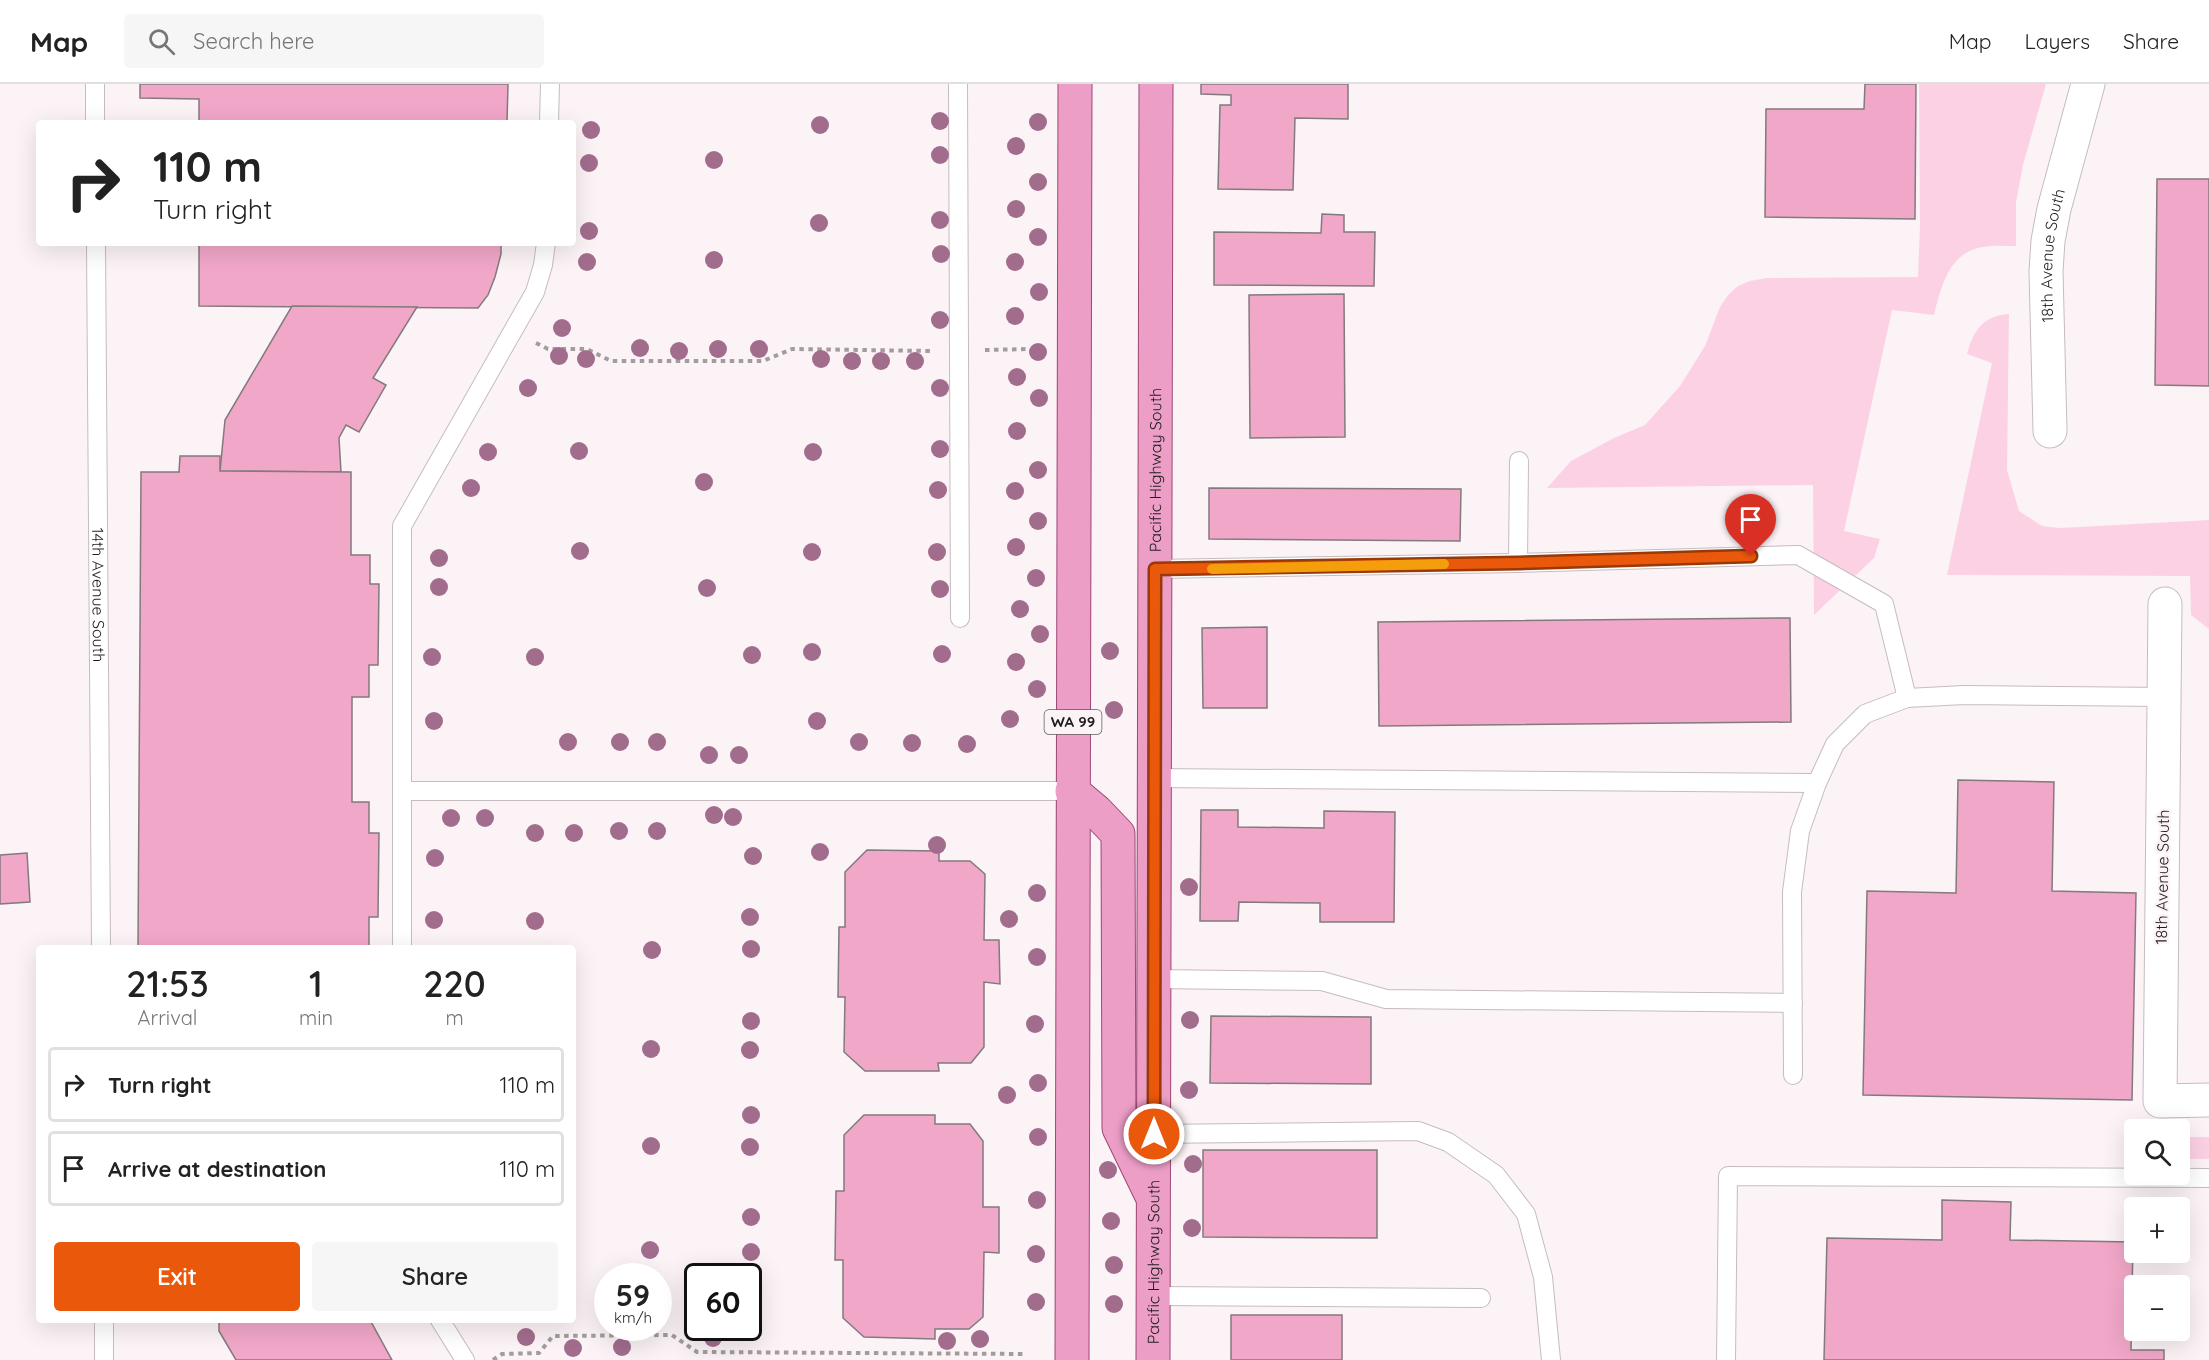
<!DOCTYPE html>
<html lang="en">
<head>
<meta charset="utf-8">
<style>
  :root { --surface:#fff; --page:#f6f6f6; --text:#222; --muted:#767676; --line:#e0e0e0; --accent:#ea580c }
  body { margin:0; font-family:Quicksand,sans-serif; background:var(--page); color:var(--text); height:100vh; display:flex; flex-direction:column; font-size:22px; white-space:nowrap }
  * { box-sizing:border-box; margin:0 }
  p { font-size:20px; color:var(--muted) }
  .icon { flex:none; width:33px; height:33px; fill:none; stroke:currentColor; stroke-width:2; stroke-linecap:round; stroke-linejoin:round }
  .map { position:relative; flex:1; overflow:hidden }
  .drawer { position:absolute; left:36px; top:861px; width:540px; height:378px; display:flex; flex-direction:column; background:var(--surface); border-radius:6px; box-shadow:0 6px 24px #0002 }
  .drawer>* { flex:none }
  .hud { position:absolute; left:36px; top:36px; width:540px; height:126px; border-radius:6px; box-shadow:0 6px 24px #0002; background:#fff; color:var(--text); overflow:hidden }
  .tools { position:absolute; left:2124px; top:1035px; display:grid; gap:12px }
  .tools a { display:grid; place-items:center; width:66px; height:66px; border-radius:6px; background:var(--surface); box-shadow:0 6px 24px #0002; font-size:30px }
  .speed { position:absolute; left:594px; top:1179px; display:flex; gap:12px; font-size:30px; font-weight:700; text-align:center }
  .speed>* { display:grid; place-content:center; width:78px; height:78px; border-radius:50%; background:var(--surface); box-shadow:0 6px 24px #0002; line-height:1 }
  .speed small { font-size:15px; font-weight:400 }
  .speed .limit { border:3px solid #111; border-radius:9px; background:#fff; color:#111 }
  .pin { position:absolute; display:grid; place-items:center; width:51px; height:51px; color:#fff; margin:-62px -26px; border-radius:50% 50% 50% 0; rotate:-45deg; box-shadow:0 0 6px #0007 }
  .pin .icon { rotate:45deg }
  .me { position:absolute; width:66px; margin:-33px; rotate:0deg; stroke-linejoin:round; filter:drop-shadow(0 0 4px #0008) }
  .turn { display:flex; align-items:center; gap:21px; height:126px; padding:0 18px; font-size:27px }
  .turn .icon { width:78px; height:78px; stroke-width:2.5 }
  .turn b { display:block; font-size:42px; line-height:51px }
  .eta { display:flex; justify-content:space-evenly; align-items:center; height:102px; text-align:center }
  .eta b { font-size:36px; font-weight:600; line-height:42px }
  .cta { display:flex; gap:12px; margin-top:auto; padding:12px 18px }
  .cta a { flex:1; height:69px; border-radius:6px; background:var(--accent); color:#fff; font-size:24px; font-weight:600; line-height:69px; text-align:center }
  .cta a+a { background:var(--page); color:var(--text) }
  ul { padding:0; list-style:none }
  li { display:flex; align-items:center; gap:18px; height:75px; margin:0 12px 9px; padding:0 6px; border:3px solid var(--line); border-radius:6px }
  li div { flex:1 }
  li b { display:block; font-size:22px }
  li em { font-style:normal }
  header { display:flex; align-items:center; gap:36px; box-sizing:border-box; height:84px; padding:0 30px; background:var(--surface); border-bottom:2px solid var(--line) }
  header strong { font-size:28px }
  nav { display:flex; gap:33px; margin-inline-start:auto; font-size:21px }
  .search { width:420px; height:54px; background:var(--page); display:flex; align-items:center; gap:15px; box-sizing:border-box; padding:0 21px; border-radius:6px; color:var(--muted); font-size:22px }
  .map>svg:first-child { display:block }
  .green { fill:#fdd1e4 }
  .building { fill:#f1a7c8; stroke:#827a7d; stroke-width:1.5 }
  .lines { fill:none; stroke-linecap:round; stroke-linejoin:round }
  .lane-casing { stroke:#c5bcc0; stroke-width:20 }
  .street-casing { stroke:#c5bcc0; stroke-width:35 }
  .primary-casing { stroke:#9d4773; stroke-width:35 }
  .path { stroke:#a39c9f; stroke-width:4; stroke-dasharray:4.5 4.5; stroke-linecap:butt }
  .lane { stroke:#fff; stroke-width:18 }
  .street { stroke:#fff; stroke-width:33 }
  .primary { stroke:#ed9ec7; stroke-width:33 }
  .tree { fill:#a26d8d }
  .route-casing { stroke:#983908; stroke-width:15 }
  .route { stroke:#ea580c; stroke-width:10 }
  .slow { stroke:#f59e0b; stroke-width:10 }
  .labels { text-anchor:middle; stroke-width:5; stroke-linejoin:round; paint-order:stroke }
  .shield { fill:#fcf3f7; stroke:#615c5e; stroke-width:1.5 }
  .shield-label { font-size:15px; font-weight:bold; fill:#1f1c1d }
  .street-label { font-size:16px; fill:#1f1c1d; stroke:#fcf3f7 }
</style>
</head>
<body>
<header>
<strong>Map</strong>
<div class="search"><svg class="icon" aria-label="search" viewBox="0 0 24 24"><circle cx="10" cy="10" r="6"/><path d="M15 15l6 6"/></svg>Search here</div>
<nav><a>Map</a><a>Layers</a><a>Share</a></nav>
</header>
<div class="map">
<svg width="2209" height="1276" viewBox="0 0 2209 1276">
  <rect width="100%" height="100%" fill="#fcf3f7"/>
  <!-- green -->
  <g class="green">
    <path d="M1919,0h127l-23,81 -7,37v44c-11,0 -22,-1 -33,1 -34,5 -42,40 -49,68l-42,-5 -48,221 36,8 -6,19 -60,57 -1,-130 -266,3 24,-27 43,-23 31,-13 35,-39 25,-40 15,-39 8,-12 10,-9 12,-5 17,-3 151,-1 2,-53z"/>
    <path d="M2009,230l-2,156 12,41 23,15 18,2 149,-8v109l-18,-14 -1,-39 -243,-1 45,-212 -25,-9c7,-25 16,-38 42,-40z"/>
    <rect x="2180" y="1053" width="29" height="22"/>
  </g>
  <!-- building -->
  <g class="building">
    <polygon points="140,0 508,0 507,39 199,39 199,15 140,14"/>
    <polygon points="1201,0 1348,0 1348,35 1295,34 1293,106 1218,105 1220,21 1231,21 1231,11 1201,10"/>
    <polygon points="1865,0 1916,0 1915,135 1765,133 1766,25 1864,25"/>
    <polygon points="2157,95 2209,95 2209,302 2155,301"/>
    <polygon points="1322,130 1344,131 1344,148 1375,148 1374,202 1214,201 1214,148 1321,149"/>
    <polygon points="199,159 501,159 501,170 495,193 488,211 478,224 199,222"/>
    <polygon points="1344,210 1345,353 1250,354 1249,211"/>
    <polygon points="292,222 417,223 373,294 386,301 359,348 346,341 339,354 341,388 220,387 225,336"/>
    <polygon points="180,372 220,372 220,387 351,388 351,471 370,471 370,500 379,500 378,581 369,581 369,613 352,613 352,718 369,718 369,749 379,749 378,833 369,833 369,864 138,864 141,388 179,388"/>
    <polygon points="1209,404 1461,405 1460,457 1209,455"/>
    <polygon points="1790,534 1791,638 1379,642 1378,538"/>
    <polygon points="1267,543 1267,624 1203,624 1202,544"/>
    <polygon points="1958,696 2054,698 2052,807 2136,809 2132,1016 1863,1011 1867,807 1956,809"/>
    <polygon points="1201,726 1238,726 1238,743 1324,744 1324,727 1395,728 1394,838 1320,838 1320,819 1239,818 1238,837 1200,837"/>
    <polygon points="867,766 939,767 939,777 970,777 985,790 984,856 999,856 1000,900 984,898 984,963 971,979 938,979 939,987 865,987 844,968 845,913 838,913 839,843 845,843 845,788"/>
    <polygon points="27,769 30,818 0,820 0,771"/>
    <polygon points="1211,932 1371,933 1371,1000 1210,999"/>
    <polygon points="864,1031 935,1031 935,1040 970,1040 983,1057 983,1123 999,1123 999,1169 984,1168 983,1233 969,1245 935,1245 935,1255 864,1253 843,1234 843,1176 835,1176 836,1107 844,1107 844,1051"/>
    <polygon points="1203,1066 1377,1066 1377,1154 1203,1153"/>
    <polygon points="1942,1116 2011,1118 2010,1156 2133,1158 2131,1266 2164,1266 2164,1276 1824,1276 1827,1154 1942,1156"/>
    <rect x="1231" y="1231" width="111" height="45"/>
    <polygon points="219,1236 370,1236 392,1276 236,1276 219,1247"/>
  </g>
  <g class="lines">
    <defs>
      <g id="lane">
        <polyline points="95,0 95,39"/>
        <polyline points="958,0 960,534"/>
        <polyline points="549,39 550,0"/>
        <path id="s1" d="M96,159l5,705"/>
        <polyline points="1518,479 1519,377"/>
        <polyline points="1155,485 1518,479 1798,471 1884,520 1907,614"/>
        <polyline points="1154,694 1817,699"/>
        <polyline points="402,707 1072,707"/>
        <polyline points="402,864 402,442 535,208 543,181 546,159"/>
        <polyline points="1155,895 1322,897 1386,915 1793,919"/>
        <polyline points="1793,991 1792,808 1800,747 1817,699 1835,660 1865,630 1907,614 1964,611 2164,613"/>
        <polyline points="1154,1050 1418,1047 1448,1058 1496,1091 1526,1130 1543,1193 1551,1276"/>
        <polyline points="1153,1212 1481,1214"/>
        <polyline points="104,1236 104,1276"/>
        <polyline points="440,1236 465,1276"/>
        <polyline points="1726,1276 1728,1092 2209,1094"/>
      </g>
      <g id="street">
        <path id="s2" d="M2050,347l-4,-160 2,-30 6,-32 34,-125"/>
        <polyline points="2165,520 2160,1017 2209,1016"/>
      </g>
      <g id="primary">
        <polyline points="1072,707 1097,728 1118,750 1119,1044 1151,1110"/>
        <polyline points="1072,1276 1075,0"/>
        <path id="s3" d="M1153,1276l3,-1276"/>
      </g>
    </defs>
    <!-- lane casing -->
    <use href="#lane" class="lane-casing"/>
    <!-- street casing -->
    <use href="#street" class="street-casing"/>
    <!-- primary casing -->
    <use href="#primary" class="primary-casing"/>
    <!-- path -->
    <g class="path">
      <polyline points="536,259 548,265 587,265 611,277 763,277 792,265 933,267"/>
      <polyline points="985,266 1030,265"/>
      <polyline points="493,1276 502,1270 539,1269 553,1252 672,1251 697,1268 1026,1270"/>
    </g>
    <!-- lane -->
    <use href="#lane" class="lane"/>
    <!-- street -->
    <use href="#street" class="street"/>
    <!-- primary -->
    <use href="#primary" class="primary"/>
  </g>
  <!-- trees -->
  <g class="tree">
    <circle cx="940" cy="37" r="9"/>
    <circle cx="1038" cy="38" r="9"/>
    <circle cx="820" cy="41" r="9"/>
    <circle cx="591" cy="46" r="9"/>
    <circle cx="1016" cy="62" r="9"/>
    <circle cx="940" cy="71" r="9"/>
    <circle cx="714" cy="76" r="9"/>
    <circle cx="589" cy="79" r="9"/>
    <circle cx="1038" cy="98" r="9"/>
    <circle cx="1016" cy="125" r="9"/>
    <circle cx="940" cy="136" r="9"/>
    <circle cx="819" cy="139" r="9"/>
    <circle cx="589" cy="147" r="9"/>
    <circle cx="1038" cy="153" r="9"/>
    <circle cx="941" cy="170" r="9"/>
    <circle cx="714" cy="176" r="9"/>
    <circle cx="587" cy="178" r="9"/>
    <circle cx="1015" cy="178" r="9"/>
    <circle cx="1039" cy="208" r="9"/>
    <circle cx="1015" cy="232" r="9"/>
    <circle cx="940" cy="236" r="9"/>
    <circle cx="562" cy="244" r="9"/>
    <circle cx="640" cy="264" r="9"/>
    <circle cx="718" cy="265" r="9"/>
    <circle cx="759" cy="265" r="9"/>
    <circle cx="679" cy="267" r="9"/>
    <circle cx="1038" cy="268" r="9"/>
    <circle cx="559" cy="272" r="9"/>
    <circle cx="586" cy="275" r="9"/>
    <circle cx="821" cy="275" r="9"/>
    <circle cx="852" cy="277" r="9"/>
    <circle cx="881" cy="277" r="9"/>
    <circle cx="915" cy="277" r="9"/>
    <circle cx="1017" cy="293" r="9"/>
    <circle cx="528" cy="304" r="9"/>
    <circle cx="940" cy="304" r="9"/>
    <circle cx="1039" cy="314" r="9"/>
    <circle cx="1017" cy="347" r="9"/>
    <circle cx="940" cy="365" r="9"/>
    <circle cx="579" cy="367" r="9"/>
    <circle cx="488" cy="368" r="9"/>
    <circle cx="813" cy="368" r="9"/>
    <circle cx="1038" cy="386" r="9"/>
    <circle cx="704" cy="398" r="9"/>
    <circle cx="471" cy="404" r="9"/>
    <circle cx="938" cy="406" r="9"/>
    <circle cx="1015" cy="407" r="9"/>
    <circle cx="1038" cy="437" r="9"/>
    <circle cx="1016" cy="463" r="9"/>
    <circle cx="580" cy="467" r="9"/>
    <circle cx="812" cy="468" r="9"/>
    <circle cx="937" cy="468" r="9"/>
    <circle cx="439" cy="474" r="9"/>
    <circle cx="1036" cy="494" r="9"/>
    <circle cx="439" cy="503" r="9"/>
    <circle cx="707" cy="504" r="9"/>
    <circle cx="940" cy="505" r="9"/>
    <circle cx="1020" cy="525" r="9"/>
    <circle cx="1040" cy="550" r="9"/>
    <circle cx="1110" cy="567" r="9"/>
    <circle cx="812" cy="568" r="9"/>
    <circle cx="942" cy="570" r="9"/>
    <circle cx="752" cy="571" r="9"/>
    <circle cx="432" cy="573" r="9"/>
    <circle cx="535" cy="573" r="9"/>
    <circle cx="1016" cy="578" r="9"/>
    <circle cx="1037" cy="605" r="9"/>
    <circle cx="1114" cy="626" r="9"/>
    <circle cx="1010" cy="635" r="9"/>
    <circle cx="434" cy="637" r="9"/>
    <circle cx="817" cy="637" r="9"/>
    <circle cx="568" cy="658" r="9"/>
    <circle cx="620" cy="658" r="9"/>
    <circle cx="657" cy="658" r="9"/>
    <circle cx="859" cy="658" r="9"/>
    <circle cx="912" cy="659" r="9"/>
    <circle cx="967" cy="660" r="9"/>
    <circle cx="709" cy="671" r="9"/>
    <circle cx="739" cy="671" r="9"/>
    <circle cx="714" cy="731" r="9"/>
    <circle cx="733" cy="733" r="9"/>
    <circle cx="451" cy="734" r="9"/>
    <circle cx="485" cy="734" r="9"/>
    <circle cx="619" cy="747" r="9"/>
    <circle cx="657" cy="747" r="9"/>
    <circle cx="535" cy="749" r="9"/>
    <circle cx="574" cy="749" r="9"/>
    <circle cx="937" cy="761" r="9"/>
    <circle cx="820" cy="768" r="9"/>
    <circle cx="753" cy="772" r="9"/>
    <circle cx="435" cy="774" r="9"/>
    <circle cx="1189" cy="803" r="9"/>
    <circle cx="1037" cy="809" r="9"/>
    <circle cx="750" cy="833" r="9"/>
    <circle cx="1009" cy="835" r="9"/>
    <circle cx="434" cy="836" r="9"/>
    <circle cx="535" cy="837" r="9"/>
    <circle cx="751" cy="865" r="9"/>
    <circle cx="652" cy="866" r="9"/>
    <circle cx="1037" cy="873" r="9"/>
    <circle cx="1190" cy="936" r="9"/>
    <circle cx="751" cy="937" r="9"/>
    <circle cx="1035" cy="940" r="9"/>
    <circle cx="651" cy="965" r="9"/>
    <circle cx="750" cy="966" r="9"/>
    <circle cx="1038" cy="999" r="9"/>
    <circle cx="1189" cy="1006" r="9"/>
    <circle cx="1007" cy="1011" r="9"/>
    <circle cx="751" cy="1031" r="9"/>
    <circle cx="1038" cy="1053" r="9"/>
    <circle cx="651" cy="1062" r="9"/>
    <circle cx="750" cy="1063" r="9"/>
    <circle cx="1193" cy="1080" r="9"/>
    <circle cx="1108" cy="1086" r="9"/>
    <circle cx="1037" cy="1116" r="9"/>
    <circle cx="751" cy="1133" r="9"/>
    <circle cx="1111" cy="1137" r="9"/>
    <circle cx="1192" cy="1144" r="9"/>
    <circle cx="650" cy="1166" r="9"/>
    <circle cx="751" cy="1168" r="9"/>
    <circle cx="1036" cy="1170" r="9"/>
    <circle cx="1114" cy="1181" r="9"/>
    <circle cx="1036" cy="1218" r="9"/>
    <circle cx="1114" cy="1220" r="9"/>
    <circle cx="526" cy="1253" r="9"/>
    <circle cx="713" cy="1254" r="9"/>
    <circle cx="980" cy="1255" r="9"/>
    <circle cx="947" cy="1257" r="9"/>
    <circle cx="622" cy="1263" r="9"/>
    <circle cx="573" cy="1264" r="9"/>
  </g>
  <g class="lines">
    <defs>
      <polyline id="route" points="1154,1050 1155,485 1518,479 1751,472"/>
    </defs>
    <!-- route casing -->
    <use href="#route" class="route-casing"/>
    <!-- route -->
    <use href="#route" class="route"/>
    <!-- slow -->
    <polyline class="slow" points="1212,485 1444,480"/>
  </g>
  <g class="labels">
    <!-- shield labels -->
    <rect class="shield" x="1044.5" y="626" width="57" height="24" rx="4.5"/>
    <g class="shield-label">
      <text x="1073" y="643">WA 99</text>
    </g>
    <!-- street labels -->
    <g class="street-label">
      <text dy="6" stroke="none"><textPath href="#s2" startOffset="176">18th Avenue South</textPath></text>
      <text dy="6" stroke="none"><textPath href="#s3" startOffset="890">Pacific Highway South</textPath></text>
      <text dy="6" stroke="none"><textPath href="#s1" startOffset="352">14th Avenue South</textPath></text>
      <text transform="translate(2162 793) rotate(-89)" y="6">18th Avenue South</text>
      <text dy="6" stroke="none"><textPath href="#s3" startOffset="98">Pacific Highway South</textPath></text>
    </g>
  </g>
</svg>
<div class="tools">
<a><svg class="icon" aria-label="search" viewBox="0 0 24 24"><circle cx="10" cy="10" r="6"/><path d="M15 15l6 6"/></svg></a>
<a>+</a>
<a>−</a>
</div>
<div class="speed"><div>59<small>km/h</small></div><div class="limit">60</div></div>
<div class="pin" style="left:1751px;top:472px;background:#d93025"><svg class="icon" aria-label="arrive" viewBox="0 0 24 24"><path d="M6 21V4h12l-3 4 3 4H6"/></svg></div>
<svg class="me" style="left:1154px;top:1050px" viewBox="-20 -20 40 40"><circle r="17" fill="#ea580c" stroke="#fff" stroke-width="3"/><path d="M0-11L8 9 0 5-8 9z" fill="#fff"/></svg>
<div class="hud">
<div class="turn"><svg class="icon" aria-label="right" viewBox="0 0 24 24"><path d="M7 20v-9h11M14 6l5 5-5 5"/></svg><div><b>110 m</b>Turn right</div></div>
</div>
<section class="drawer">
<div class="eta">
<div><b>21:53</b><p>Arrival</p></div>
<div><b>1</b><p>min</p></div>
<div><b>220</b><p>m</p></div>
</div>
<ul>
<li><svg class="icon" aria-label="right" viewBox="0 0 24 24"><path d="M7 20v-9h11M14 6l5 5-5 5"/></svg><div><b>Turn right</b></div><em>110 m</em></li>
<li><svg class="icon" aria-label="arrive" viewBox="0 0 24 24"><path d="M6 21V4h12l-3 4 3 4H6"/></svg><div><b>Arrive at destination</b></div><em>110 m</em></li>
</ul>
<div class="cta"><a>Exit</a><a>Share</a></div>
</section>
</div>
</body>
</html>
